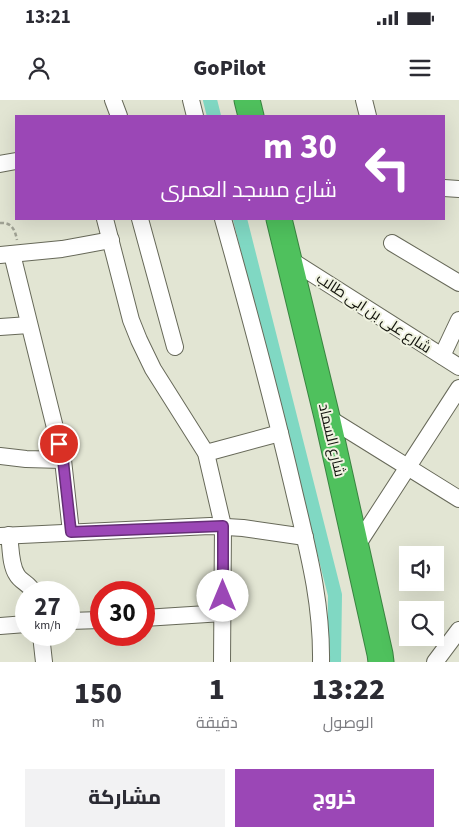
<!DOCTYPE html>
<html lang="ar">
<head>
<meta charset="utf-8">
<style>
  :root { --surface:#fff; --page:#f2f2f3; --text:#2b2b33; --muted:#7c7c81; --accent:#9b47b6 }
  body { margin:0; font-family:"Source Sans 3",Cairo,sans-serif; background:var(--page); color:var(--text); direction:rtl; height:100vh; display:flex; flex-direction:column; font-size:19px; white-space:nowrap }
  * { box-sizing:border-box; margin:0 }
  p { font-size:16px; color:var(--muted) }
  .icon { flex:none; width:28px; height:28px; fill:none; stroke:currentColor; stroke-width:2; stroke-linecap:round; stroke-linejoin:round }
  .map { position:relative; height:562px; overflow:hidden; direction:ltr }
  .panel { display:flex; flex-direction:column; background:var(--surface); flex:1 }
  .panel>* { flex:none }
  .hud { position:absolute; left:15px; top:15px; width:430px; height:105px; border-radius:0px; box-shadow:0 5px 20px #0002; direction:rtl; background:#9b47b6; color:#fff; overflow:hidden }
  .tools { position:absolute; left:399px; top:446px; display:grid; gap:10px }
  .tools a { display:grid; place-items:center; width:45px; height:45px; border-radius:0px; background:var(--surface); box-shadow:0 5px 20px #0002; font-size:25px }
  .speed { position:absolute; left:15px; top:481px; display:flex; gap:10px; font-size:25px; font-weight:700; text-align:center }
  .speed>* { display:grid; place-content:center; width:65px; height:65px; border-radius:50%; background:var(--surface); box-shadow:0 5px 20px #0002; line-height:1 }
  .speed small { font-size:12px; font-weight:400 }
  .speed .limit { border:8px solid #d22; background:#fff; color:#111 }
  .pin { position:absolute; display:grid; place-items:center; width:42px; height:42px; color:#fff; margin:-21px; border:2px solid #fff; border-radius:50%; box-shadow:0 1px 5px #0007 }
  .me { position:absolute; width:55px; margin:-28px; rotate:0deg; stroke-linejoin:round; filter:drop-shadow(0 0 4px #0008) }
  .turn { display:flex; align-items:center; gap:18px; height:105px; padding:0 25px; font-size:22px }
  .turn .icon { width:65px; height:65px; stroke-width:2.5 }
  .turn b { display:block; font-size:35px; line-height:42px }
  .eta { display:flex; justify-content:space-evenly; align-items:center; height:85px; text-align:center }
  .eta b { font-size:30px; font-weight:800; line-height:35px }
  .primary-button { display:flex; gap:10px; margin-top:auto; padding:10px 25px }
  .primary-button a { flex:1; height:58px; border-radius:0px; background:var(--accent); color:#fff; font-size:20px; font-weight:800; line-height:58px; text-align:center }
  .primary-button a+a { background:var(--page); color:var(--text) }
  .status { display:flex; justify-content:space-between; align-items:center; height:35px; padding:0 25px; background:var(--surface); direction:ltr }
  .status svg { height:14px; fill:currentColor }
  header { display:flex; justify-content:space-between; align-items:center; height:65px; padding:0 25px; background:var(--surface); font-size:22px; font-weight:800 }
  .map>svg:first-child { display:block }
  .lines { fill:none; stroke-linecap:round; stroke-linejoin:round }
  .canal { stroke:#80d8c3; stroke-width:14 }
  .minor-casing { stroke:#676959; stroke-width:18 }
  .highway-casing { stroke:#3a8441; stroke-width:27 }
  .path { stroke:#9fa193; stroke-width:2.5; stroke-dasharray:4 2.5; stroke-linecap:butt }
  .minor { stroke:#fff; stroke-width:16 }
  .highway { stroke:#4fc15d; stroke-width:25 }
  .route-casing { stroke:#652e76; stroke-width:12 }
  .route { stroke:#9b47b6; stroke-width:9 }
  .labels { text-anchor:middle; stroke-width:4; stroke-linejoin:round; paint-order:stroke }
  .street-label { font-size:15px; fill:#12130d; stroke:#eff2e0 }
</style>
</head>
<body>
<div class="status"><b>13:21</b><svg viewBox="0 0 49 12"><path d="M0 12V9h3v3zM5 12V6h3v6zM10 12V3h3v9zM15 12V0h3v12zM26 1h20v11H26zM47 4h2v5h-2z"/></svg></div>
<header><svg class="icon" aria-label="menu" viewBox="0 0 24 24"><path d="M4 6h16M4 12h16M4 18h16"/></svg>GoPilot<svg class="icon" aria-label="person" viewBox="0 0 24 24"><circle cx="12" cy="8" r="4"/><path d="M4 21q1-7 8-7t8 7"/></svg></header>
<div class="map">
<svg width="459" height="562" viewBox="0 0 459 562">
  <rect width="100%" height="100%" fill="#e2e5d3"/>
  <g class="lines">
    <!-- canal -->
    <g class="canal">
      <polyline points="210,0 214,16"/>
      <polyline points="240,119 335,495 334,562"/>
    </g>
    <defs>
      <g id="minor">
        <polyline points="113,0 119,16"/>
        <polyline points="191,0 195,16"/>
        <polyline points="364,0 368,16"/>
        <polyline points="0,64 16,61"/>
        <polyline points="444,88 459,89"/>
        <polyline points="105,119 131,220 139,240 153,269 206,353 223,426 222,562"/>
        <polyline points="140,119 175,247"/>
        <path d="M223,119c25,89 49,178 70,268 14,60 29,113 28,175"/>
        <polyline points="392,143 459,183"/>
        <polyline points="12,154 63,360 71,432"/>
        <polyline points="0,155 62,149 111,140"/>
        <polyline points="289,159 459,267"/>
        <polyline points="0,227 29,225"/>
        <polyline points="442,256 459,220"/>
        <polyline points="327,317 459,399"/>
        <polyline points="206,353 280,333"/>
        <polyline points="0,356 26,359 63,360"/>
        <path d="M9,435c2,12 1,30 8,40 4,7 13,9 16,17"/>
        <polyline points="0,436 210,426 243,428 305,437"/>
        <polyline points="356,447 459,288"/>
        <polyline points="144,518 223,513"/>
        <polyline points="69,521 101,520"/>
        <polyline points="0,526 26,524"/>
        <polyline points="41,535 44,562"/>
        <polyline points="435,562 459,530"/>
      </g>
      <g id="highway">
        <polyline points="247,0 251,16"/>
        <polyline points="279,119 327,317 380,554 381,562"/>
      </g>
    </defs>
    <!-- minor casing -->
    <use href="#minor" class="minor-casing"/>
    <!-- highway casing -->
    <use href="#highway" class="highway-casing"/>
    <!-- path -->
    <path class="path" d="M0,123c12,-1 15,7 17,17"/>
    <!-- minor -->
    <use href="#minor" class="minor"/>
    <!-- highway -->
    <use href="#highway" class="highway"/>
  </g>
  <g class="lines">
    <defs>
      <polyline id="route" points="59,344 63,360 71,432 223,426 223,496"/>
    </defs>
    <!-- route casing -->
    <use href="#route" class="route-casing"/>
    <!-- route -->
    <use href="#route" class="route"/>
  </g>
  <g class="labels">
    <!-- street labels -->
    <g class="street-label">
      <text transform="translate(374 213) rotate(33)" y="5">شارع على بن ابى طالب</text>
      <text transform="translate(332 340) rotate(77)" y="5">شارع السماد</text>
    </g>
  </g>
</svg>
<div class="tools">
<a><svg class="icon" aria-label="sound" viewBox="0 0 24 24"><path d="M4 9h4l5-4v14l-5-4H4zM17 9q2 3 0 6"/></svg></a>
<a><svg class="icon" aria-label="search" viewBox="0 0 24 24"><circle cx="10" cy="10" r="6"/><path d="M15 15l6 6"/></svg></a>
</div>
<div class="speed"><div>27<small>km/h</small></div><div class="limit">30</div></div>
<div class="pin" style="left:59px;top:344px;background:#d93025"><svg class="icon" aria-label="arrive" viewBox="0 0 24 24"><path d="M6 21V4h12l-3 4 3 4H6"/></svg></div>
<svg class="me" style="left:223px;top:496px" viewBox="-20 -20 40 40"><circle r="19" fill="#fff"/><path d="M0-13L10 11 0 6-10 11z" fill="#9b47b6"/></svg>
<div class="hud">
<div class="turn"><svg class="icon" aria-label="left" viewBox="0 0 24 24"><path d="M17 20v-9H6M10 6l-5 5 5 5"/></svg><div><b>30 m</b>شارع مسجد العمرى</div></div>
</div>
</div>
<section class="panel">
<div class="eta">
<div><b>13:22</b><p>الوصول</p></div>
<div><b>1</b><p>دقيقة</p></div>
<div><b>150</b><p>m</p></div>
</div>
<div class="primary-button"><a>خروج</a><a>مشاركة</a></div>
</section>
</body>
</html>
